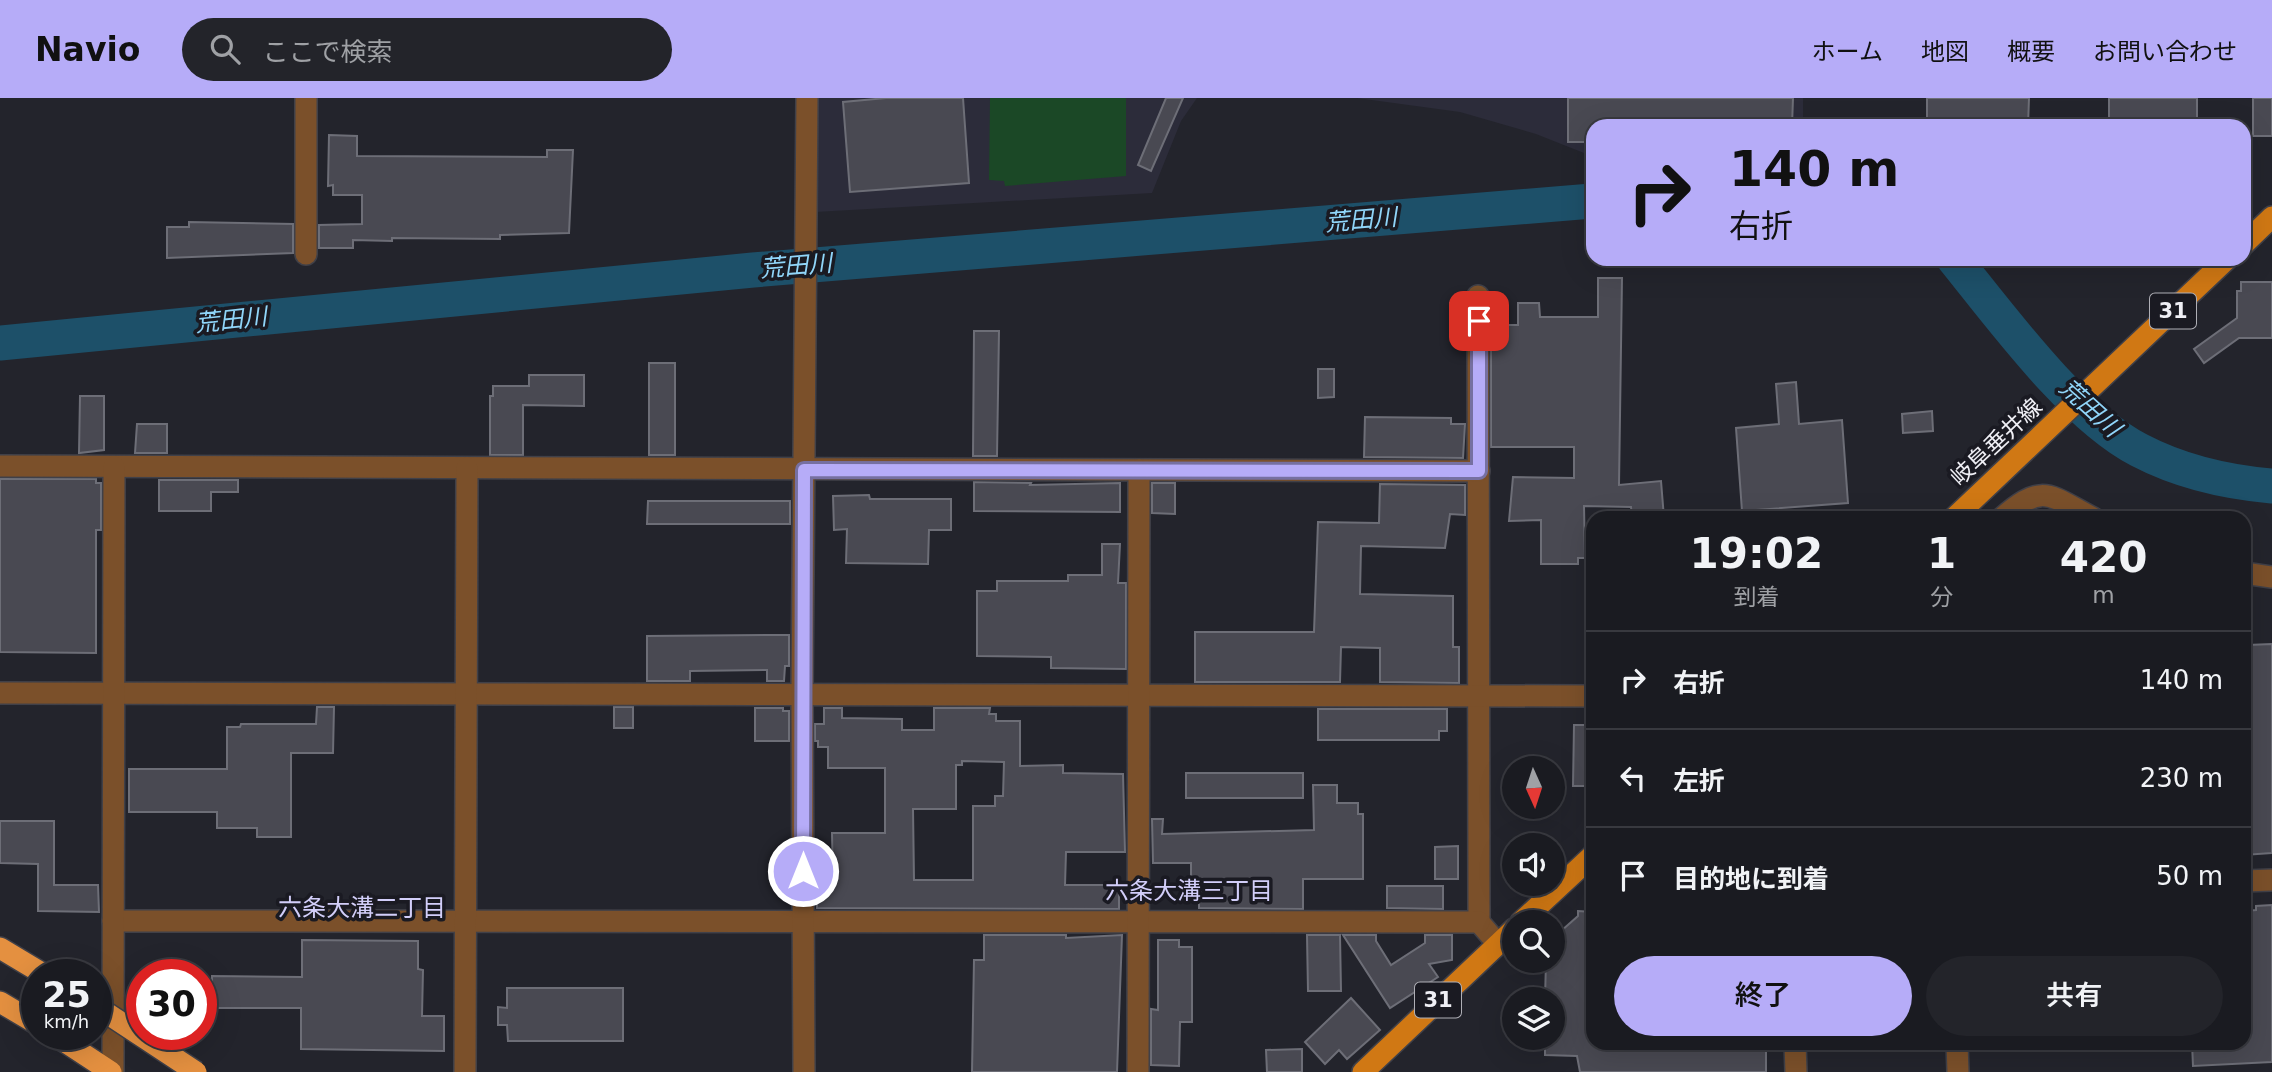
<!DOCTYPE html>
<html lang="ja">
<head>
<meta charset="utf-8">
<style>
  :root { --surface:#1a1b21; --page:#23242a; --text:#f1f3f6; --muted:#9fa1a5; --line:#38393f; --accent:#b6acf8 }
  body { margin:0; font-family:"DejaVu Sans","Noto Sans JP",sans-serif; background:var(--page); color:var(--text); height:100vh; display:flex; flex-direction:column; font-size:26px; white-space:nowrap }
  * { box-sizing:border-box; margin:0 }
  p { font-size:23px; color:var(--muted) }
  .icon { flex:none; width:38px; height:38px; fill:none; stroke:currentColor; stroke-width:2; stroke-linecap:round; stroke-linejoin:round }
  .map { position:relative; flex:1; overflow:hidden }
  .details { position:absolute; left:1586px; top:413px; width:665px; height:539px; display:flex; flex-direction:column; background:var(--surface); border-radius:21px; box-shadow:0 7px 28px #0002,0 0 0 2px var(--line) }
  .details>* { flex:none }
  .guide { position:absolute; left:1586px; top:21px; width:665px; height:147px; border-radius:21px; box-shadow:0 7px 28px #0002,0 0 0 2px var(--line); background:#b6acf8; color:#111; overflow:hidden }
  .needle { width:46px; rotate:177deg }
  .buttons { position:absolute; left:1502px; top:658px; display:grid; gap:14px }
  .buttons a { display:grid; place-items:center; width:63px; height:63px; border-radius:50%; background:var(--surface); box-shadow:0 7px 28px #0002,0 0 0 2px var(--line); font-size:35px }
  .speed { position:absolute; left:21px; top:861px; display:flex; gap:14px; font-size:35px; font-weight:700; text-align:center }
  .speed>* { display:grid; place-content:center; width:91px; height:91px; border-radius:50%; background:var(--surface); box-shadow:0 7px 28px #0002,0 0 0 2px var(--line); line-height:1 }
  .speed small { font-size:18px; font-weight:400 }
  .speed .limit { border:10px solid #d22; background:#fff; color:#111 }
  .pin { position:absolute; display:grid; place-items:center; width:60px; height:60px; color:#fff; margin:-30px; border-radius:14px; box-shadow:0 4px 10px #0006 }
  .me { position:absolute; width:77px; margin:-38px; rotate:0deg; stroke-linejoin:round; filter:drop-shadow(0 0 5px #0008) }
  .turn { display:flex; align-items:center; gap:24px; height:147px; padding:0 28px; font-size:32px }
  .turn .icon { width:91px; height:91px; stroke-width:2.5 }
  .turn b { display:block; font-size:49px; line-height:60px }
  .eta { display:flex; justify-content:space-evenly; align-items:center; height:119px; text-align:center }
  .eta b { font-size:42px; font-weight:600; line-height:49px }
  .primary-button { display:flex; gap:14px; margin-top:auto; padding:14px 28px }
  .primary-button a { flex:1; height:80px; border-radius:42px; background:var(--accent); color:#111; font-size:28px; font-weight:600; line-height:80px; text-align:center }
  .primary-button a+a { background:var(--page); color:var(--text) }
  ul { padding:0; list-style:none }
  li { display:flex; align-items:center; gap:21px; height:98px; padding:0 28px; border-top:2px solid var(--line) }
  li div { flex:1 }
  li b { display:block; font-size:26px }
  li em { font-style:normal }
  header { display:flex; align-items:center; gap:42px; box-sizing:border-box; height:98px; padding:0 35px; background:var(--accent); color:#111 }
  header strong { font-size:33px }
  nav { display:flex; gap:38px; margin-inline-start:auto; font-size:24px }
  .search { width:490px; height:63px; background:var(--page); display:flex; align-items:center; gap:18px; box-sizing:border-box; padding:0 24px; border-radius:38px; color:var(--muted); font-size:26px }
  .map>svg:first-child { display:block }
  .built { fill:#2c2c3a }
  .green { fill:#1b4826 }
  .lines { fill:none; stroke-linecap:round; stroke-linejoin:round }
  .river { stroke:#1d5069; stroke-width:35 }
  .building { fill:#494952; stroke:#6d6e77; stroke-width:2; fill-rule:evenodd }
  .minor-casing { stroke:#404048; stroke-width:24 }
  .major-casing { stroke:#404048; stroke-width:24 }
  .highway-casing { stroke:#404048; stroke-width:24 }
  .minor { stroke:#7b502a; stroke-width:21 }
  .major { stroke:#d07814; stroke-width:21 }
  .highway { stroke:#e49040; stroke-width:21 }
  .highway-bridge-casing { stroke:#404048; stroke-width:24; stroke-linecap:butt }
  .highway-bridge { stroke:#e49040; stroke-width:21 }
  .route-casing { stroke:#7670a1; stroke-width:18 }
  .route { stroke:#b6acf8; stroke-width:12 }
  .labels { text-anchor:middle; stroke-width:7; stroke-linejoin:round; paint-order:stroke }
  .shield { fill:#1a1a22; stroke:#afafb6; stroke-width:2 }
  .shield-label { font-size:21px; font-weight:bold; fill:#efeff5 }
  .street-label { font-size:23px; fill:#efeff5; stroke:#1a1a22 }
  .water-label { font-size:24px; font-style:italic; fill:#90d5f9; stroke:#1a1a22 }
  .neighbourhood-label { font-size:24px; fill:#d2cef9; stroke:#1a1a22 }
</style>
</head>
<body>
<header>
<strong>Navio</strong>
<div class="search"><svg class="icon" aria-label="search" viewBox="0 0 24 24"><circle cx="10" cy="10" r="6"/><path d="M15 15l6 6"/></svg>ここで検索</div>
<nav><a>ホーム</a><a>地図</a><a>概要</a><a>お問い合わせ</a></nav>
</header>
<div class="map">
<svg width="2272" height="974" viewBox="0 0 2272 974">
  <rect width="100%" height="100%" fill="#23242c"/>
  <!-- built -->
  <g class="built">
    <polygon points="816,0 1197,0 1181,23 1152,95 815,114"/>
    <polygon points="1357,0 1803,0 1803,28 1592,28 1592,57 1589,57 1536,36 1460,14"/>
  </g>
  <!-- green -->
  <polygon class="green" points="990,0 1126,0 1126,78 1005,88 1004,83 989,82"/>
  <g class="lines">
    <!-- river -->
    <g class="river">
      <path d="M1954,161c47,58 119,157 185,191 42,22 86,32 133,36"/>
      <polyline points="0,245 753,172 1592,103"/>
    </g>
  </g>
  <!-- building -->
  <g class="building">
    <polygon points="886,0 963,0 969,85 850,94 843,4"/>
    <polygon points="1166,0 1183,0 1151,73 1138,67"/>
    <polygon points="1568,0 1793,0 1792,28 1592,28 1592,44 1568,44"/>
    <polygon points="1927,0 2029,0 2028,28 1927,28"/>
    <rect x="2109" y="0" width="88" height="28"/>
    <rect x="2253" y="0" width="19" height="38"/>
    <polygon points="329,37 357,38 357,58 547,59 547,52 573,52 569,135 500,137 500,141 392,140 392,143 353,142 353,150 319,150 319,127 362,126 362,97 333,97 333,87 328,88"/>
    <polygon points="189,124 293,126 293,155 167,160 167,129 189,129"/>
    <polygon points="1598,180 1622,180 1619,387 1661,383 1664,420 1632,420 1631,409 1584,408 1585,460 1578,460 1578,466 1541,466 1541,422 1509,423 1513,379 1574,380 1574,349 1491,349 1491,227 1518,227 1518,205 1539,205 1540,219 1598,219"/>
    <polygon points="2241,184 2272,184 2272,240 2239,240 2204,265 2194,251 2237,220 2237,193 2241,193"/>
    <rect x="1450" y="205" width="15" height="31"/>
    <polygon points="974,233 999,233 997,358 973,358"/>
    <rect x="649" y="265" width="26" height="92"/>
    <polygon points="1318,271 1334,271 1334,299 1318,300"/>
    <polygon points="529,277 584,277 584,308 523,307 523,357 490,357 490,298 493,298 493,288 529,288"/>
    <polygon points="1796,284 1799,326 1842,322 1848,405 1742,413 1736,330 1779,326 1776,286"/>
    <polygon points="80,298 104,298 104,352 79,355"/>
    <polygon points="1932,313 1933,333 1903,335 1902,316"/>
    <polygon points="1365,319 1451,320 1451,326 1465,326 1463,360 1364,359"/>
    <polygon points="137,326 167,326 167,355 135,355"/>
    <polygon points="0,381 96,381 96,385 101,385 101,432 96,432 96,555 0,554"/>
    <polygon points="159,382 238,382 238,394 211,394 211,413 159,413"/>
    <polygon points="974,384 1031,385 1030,387 1120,385 1120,414 974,413"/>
    <polygon points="1152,385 1175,385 1175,416 1152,415"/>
    <polygon points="1380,386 1465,387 1465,417 1450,416 1445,450 1361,448 1360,496 1453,498 1453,549 1459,549 1459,585 1380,584 1380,550 1341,549 1340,584 1195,584 1195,534 1314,534 1318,424 1379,425"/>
    <polygon points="869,397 870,401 951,401 951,432 929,432 928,466 846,465 847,431 834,432 833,398"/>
    <polygon points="648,403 790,403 790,426 647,426"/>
    <polygon points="1102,446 1120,446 1118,485 1126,485 1126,571 1051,570 1051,559 977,558 977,493 997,493 997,483 1068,483 1068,477 1102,477"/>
    <polygon points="773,537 789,537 789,568 785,568 784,583 767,583 767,572 690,573 690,583 647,583 647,538"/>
    <polygon points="2272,546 2272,755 2244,757 2244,567 2249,567 2248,547"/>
    <polygon points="317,609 334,609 333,655 291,655 291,739 257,739 257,730 217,730 217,714 129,714 129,671 227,671 227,629 240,629 241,626 316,626"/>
    <rect x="614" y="609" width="19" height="21"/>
    <polygon points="755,610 783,610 783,613 789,613 789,643 755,643"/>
    <path d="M824,610h18v10l60,1v11h32v-22h56l-1,6h7v7h24v45l43,-1v8l60,1 2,78h-59l-1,33h47v6l7,1v17l-302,-1v-16h4v-6h12l-1,-53h53v-65h-57v-21h-10v-6h-3v-17h9zM962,663l42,1 -1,34h-8v10h-22v74h-59l-1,-71h43v-44h6z"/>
    <polygon points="1318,611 1447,611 1447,633 1439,633 1439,642 1318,642"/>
    <polygon points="1574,627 1592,627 1592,688 1573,688"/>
    <rect x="1186" y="675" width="117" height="25"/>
    <polygon points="1313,687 1337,687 1337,705 1358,705 1358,716 1363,716 1363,781 1303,781 1303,811 1199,810 1199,803 1191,803 1191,765 1153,765 1152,721 1163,721 1162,736 1314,732"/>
    <polygon points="0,723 54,723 54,787 98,787 99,814 38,813 38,766 0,765"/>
    <polygon points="1458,748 1458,781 1435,781 1435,749"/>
    <polygon points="1387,788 1443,788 1443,811 1387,810"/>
    <polygon points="2272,807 2272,964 2193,968 2192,945 2244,945 2244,813 2256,812 2256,808"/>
    <polygon points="1578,813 1592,814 1592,945 1766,945 1766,974 1580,974 1577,958 1545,957 1545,940 1552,940 1552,901 1545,901 1546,863 1552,863 1552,841 1578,818"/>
    <polygon points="984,837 1066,837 1066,840 1122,837 1117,974 972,974 974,862 984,862"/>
    <polygon points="1307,837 1340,837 1341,893 1308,893"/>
    <polygon points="1343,837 1376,837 1376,843 1391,867 1425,845 1425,837 1452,837 1452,862 1429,866 1438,879 1390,910"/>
    <polygon points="302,842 418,843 418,871 423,872 422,918 444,918 444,953 301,951 301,910 212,910 212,878 302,879"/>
    <polygon points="1158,842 1179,842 1179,849 1192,849 1192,924 1180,924 1179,968 1151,967 1151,911 1158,912"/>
    <polygon points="507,890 623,890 623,943 508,943 507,927 498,927 498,909 507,910"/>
    <polygon points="1351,900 1380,932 1347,961 1339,952 1325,966 1305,944"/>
    <polygon points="1302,951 1302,974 1267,974 1266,952"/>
  </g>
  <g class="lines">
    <defs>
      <g id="minor">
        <polyline points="306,156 306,0"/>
        <polyline points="1478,198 1479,824 1498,846"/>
        <polyline points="0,368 1479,373"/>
        <path d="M2002,420c41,-36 47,-23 91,0"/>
        <polyline points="2244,475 2272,479"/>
        <polyline points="0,595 1592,598"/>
        <polyline points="2244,783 2272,782"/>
        <polyline points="113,823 1479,824"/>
        <polyline points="1795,945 1796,974"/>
        <polyline points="1957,945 1958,974"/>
        <polyline points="113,974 114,369"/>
        <polyline points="465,974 467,370"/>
        <polyline points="804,974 802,597 807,0"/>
        <polyline points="1138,974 1139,372"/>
      </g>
      <g id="major">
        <polyline points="2244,146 2272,119"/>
        <polyline points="1954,420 2227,161"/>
        <polyline points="1521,824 1592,758"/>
        <polyline points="1363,974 1514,831"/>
      </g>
      <g id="highway">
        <polyline points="0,850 45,877"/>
        <polyline points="0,904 37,926"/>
        <polyline points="53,936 111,974"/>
      </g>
    </defs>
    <!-- minor casing -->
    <use href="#minor" class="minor-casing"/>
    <!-- major casing -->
    <use href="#major" class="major-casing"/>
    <!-- highway casing -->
    <use href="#highway" class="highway-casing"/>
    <!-- minor -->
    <use href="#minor" class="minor"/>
    <!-- major -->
    <use href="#major" class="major"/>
    <!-- highway -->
    <use href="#highway" class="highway"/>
    <defs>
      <polyline id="highway-bridge" points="96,908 196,974"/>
    </defs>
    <!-- highway-bridge casing -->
    <use href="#highway-bridge" class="highway-bridge-casing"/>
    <!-- highway-bridge -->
    <use href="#highway-bridge" class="highway-bridge"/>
  </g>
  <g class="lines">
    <defs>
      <polyline id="route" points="803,773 804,372 1479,373 1479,223"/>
    </defs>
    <!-- route casing -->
    <use href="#route" class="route-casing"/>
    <!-- route -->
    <use href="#route" class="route"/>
  </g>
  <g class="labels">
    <!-- shield labels -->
    <g class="shield">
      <rect x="2150" y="195.5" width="46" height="35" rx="5"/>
      <rect x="1415" y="884.5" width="46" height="35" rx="5"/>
    </g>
    <g class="shield-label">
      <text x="2173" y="220">31</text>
      <text x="1438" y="909">31</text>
    </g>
    <!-- street labels -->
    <g class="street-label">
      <text transform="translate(1996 344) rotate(-43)" y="8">岐阜垂井線</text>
    </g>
    <!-- water labels -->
    <g class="water-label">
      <text transform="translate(1361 122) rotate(-5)" y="8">荒田川</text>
      <text transform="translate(796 168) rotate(-5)" y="8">荒田川</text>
      <text transform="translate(231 222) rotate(-6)" y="8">荒田川</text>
      <text transform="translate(2090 310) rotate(42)" y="8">荒田川</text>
    </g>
    <!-- neighbourhood labels -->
    <g class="neighbourhood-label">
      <text x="1189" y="801">六条大溝三丁目</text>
      <text x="362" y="818">六条大溝二丁目</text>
    </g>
  </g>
</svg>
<div class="buttons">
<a><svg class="needle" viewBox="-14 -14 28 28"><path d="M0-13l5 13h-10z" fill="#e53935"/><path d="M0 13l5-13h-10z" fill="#9fa1a5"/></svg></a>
<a><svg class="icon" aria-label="sound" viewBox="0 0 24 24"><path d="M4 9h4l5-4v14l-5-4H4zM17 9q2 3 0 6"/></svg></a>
<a><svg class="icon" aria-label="search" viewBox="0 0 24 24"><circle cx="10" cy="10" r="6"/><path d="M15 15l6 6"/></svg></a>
<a><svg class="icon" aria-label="layers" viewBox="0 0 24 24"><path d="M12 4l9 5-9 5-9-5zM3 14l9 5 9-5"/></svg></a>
</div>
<div class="speed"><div>25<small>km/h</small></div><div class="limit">30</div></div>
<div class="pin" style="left:1479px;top:223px;background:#d93025"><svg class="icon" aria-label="arrive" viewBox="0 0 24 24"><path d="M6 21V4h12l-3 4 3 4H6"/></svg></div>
<svg class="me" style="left:803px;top:773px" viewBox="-20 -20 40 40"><circle r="17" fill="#b6acf8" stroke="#fff" stroke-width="3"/><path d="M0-11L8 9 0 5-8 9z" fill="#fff"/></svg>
<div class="guide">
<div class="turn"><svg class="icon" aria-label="right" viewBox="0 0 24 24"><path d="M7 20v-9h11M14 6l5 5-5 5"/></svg><div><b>140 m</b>右折</div></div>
</div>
<section class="details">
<div class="eta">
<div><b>19:02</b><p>到着</p></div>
<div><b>1</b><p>分</p></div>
<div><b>420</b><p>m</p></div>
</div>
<ul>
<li><svg class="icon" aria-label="right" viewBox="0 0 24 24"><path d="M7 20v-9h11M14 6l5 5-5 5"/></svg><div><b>右折</b></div><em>140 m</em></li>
<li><svg class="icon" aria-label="left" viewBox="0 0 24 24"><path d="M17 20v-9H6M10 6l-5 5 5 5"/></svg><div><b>左折</b></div><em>230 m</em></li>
<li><svg class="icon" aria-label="arrive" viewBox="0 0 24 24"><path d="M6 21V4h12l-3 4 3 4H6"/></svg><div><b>目的地に到着</b></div><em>50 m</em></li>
</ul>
<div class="primary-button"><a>終了</a><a>共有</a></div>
</section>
</div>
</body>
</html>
